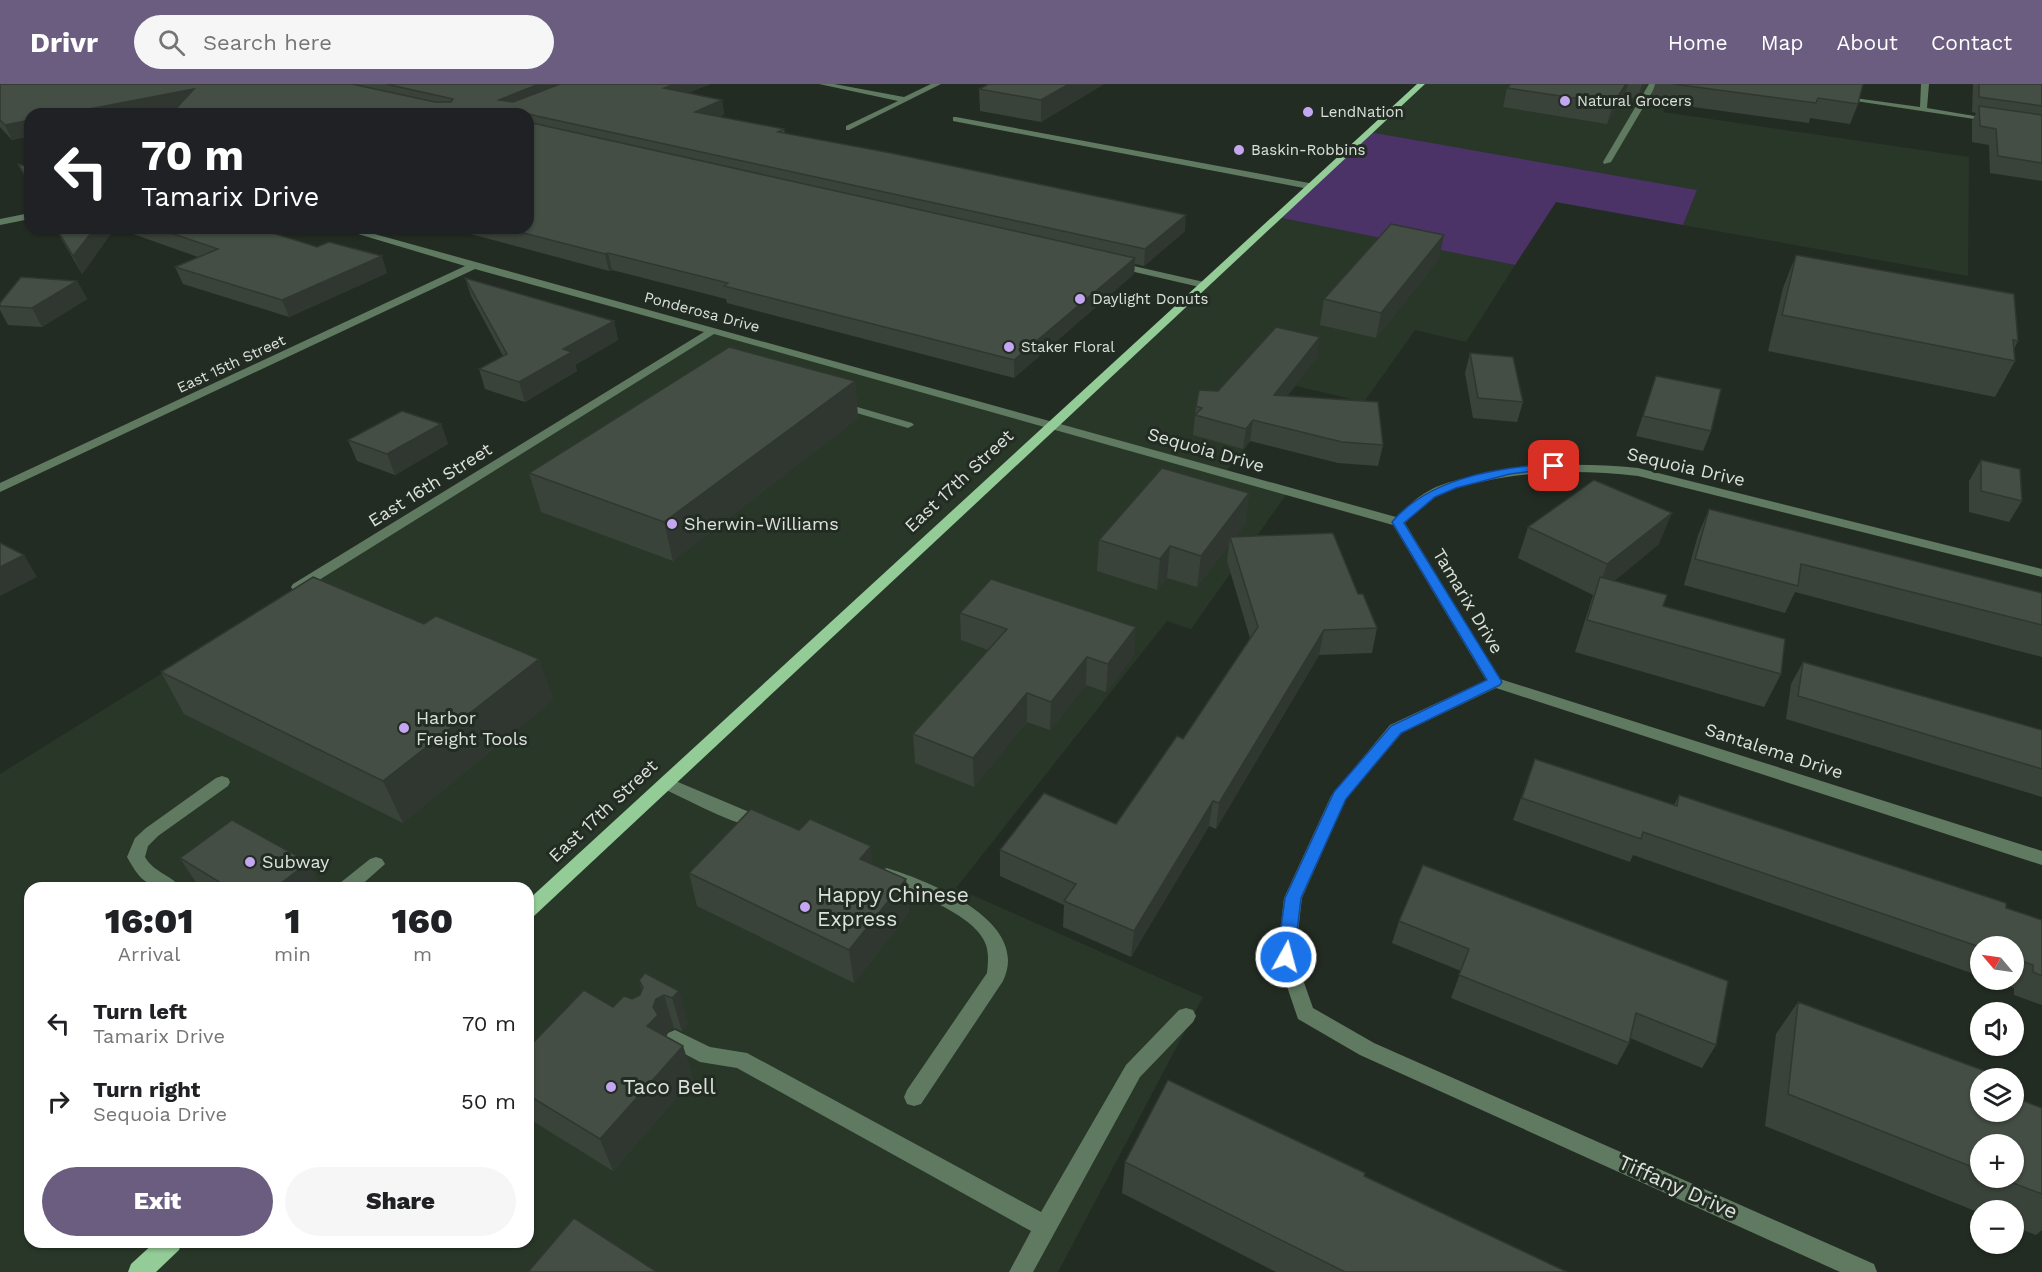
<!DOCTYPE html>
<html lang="en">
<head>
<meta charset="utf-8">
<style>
  :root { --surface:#fff; --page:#f6f6f6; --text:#202124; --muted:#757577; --accent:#6a5d80 }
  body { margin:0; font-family:"Work Sans",sans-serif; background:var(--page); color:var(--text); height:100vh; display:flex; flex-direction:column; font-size:22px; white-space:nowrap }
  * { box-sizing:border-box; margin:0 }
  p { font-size:20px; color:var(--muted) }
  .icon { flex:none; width:33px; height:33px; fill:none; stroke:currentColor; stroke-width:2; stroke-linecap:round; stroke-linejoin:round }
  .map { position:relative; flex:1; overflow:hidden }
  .side { position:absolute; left:24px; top:798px; width:510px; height:366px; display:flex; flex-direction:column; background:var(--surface); border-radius:18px; box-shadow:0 2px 4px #0004 }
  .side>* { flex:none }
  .hud { position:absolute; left:24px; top:24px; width:510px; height:126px; border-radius:18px; box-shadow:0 2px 4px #0004; background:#202124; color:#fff; overflow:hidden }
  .needle { width:39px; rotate:299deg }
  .controls { position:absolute; left:1970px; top:852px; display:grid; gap:12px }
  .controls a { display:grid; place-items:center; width:54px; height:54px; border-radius:50%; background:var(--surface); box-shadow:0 2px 4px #0004; font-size:30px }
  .pin { position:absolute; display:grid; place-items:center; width:51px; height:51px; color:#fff; margin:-26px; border-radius:12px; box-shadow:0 3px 9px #0006 }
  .me { position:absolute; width:66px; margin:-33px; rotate:7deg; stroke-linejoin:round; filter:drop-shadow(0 0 4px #0008) }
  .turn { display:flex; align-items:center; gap:21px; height:126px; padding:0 18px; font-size:27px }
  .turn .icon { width:78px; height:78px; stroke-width:2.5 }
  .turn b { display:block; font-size:42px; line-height:51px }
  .eta { display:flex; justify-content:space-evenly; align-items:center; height:102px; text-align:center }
  .eta b { font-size:36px; font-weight:800; line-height:42px }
  .button { display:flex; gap:12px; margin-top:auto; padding:12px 18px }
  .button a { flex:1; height:69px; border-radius:36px; background:var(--accent); color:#fff; font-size:24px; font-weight:800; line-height:69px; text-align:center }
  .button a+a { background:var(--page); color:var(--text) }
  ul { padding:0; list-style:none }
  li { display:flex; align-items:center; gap:18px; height:78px; padding:0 18px }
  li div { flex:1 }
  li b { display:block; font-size:22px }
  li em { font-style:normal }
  header { display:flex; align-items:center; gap:36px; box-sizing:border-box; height:84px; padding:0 30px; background:var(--accent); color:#fff }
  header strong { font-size:28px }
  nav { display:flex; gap:33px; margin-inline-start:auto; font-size:21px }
  .search { width:420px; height:54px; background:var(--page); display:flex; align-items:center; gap:15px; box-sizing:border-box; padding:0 21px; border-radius:33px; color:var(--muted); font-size:22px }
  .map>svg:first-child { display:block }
  .built { fill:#293729; fill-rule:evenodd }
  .green { fill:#4b3368 }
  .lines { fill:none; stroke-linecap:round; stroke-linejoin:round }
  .minor { fill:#607a61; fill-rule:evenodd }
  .major { fill:#94cc97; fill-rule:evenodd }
  .wall { fill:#3a433a; fill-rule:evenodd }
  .shaded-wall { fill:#303730 }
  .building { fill:#444e44; stroke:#303730; stroke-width:1.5 }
  .route { fill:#1a73e8; stroke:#114b97; stroke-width:1.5 }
  .poi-dot { fill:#c5a6f0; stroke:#232c23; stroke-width:2 }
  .labels { text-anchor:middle; stroke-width:6; stroke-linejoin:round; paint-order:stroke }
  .far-poi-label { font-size:15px; fill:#dbe1db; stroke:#232c23; text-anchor:start }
  .far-street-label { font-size:15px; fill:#dbe1db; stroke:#232c23 }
  .street-label { font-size:18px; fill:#dbe1db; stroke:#232c23 }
  .poi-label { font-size:18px; fill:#dbe1db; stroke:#232c23; text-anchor:start }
  .near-poi-label { font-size:21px; fill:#dbe1db; stroke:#232c23; text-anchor:start }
  .near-street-label { font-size:21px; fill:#dbe1db; stroke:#232c23 }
</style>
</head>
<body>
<header>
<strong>Drivr</strong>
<div class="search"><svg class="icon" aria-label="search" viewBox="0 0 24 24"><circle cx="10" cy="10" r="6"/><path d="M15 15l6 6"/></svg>Search here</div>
<nav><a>Home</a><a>Map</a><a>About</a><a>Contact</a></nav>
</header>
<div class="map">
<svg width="2042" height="1188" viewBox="0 0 2042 1188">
  <rect width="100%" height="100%" fill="#232c23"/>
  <!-- built -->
  <g class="built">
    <polygon points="1421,0 1677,0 1663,28 1969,73 1968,192 1683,141 1697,106 1367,50"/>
    <path d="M1277,133l238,48 -49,77 -51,-12 -51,72 -68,-16 -72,88 64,18 -97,137 -24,-8 -211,267 247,109 -145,275h-1058v-498l714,-444 338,96zM30,804h498v354h-498z"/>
  </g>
  <!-- green -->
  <polygon class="green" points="1369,48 1697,106 1683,141 1556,118 1515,181 1277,133"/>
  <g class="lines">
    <!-- minor -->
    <g class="minor">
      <polygon points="819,0 834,0 904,13 931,0 941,0 849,46 846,46 846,42 898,17"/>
      <polygon points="1649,0 1657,0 1611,78 1604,80 1603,78"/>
      <polygon points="1921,0 1929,0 1927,24 1998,36 1994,38 1836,14 1840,12 1920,23"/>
      <polygon points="956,33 1309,99 1313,102 1309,105 953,37 953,33"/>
      <polygon points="30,129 30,135 0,141 0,135"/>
      <path d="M338,144h15l1043,289c11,-10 22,-21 36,-28 14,-7 30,-10 45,-14 54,-12 106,-12 161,-7l404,101v8l-404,-101c-53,-6 -105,-6 -157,6 -15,3 -31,6 -44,14 -12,7 -22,17 -32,27l95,156 542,172v14l-546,-177 -94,45 -56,66 -44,99 -7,59 18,51 61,35 500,221 3,8h-37l-480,-217 -62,-36 -21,-62 7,-59 47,-102 59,-71 96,-45 -93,-155 -679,-191 -411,256h-10l-2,-3 2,-3 411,-252 -229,-63 -475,223v-9l465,-217z"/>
      <polygon points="1116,178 1204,198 1209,201 1204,204 1113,183 1113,179"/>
      <polygon points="847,320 912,339 914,341 908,344 843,325 841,323"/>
      <path d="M222,692l6,2 2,4 -2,4 -70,50 -10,10 -3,11c10,17 28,18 35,31 -31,0 -38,-4 -53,-31l8,-19 11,-10 70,-50z"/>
      <path d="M666,693l102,43 2,4 -2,4c-18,6 -88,-32 -108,-41l-2,-4 2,-4z"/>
      <polygon points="376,773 382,775 385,780 358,804 337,804 340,799 370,775"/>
      <path d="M887,784c41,13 145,53 116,113l-82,123 -7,2 -7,-2 -3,-7 3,-7 80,-117c1,-9 2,-19 -1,-28 -10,-31 -77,-54 -105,-65l-3,-5 3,-5z"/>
      <polygon points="1186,924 1193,926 1196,932 1193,938 1140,993 1033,1188 1009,1188 1031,1147 737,984 700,978 668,961 665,955 668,949 675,946 710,963 747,969 1041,1128 1126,981 1179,926"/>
    </g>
    <!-- major -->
    <g class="major">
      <polygon points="1417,0 1425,0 534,832 528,834 528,816"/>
      <polygon points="155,1158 182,1158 179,1166 156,1188 128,1188 131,1180"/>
    </g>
  </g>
  <!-- wall -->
  <g class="wall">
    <polygon points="0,0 710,0 688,9 722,16 724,30 719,33 784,45 785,50 1185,147 1144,182 1135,180 1134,190 1014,294 727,219 726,215 612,186 609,187 448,144 528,144 528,30 171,30 177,23 143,30 30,30 30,52 12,56 0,43"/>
    <polygon points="1104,0 1041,38 980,27 979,5"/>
    <polygon points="1511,0 1646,0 1638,15 1624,13 1607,40 1503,23 1507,4"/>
    <polygon points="1655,0 1862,0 1858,20 1850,40 1810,34 1809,39 1650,17"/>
    <polygon points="1973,0 2042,0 2042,97 1990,89 1989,61 1972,58 1972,37 1976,29 1972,28"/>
    <polygon points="18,80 30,83 30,103 26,96"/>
    <polygon points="55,144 115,144 82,190"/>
    <polygon points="116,144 257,144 387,189 289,233 183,200 175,183 198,173"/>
    <polygon points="1796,171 2018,257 2014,265 2015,277 1995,313 1768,267 1783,204"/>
    <polygon points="1439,175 1376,254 1320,241 1324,215"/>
    <polygon points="465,194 614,237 618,256 575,281 577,287 525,318 485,305 479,285 503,272 471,212"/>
    <polygon points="77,197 87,215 42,243 8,241 0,226 0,219"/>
    <polygon points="1470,269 1523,318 1517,338 1473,334 1465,289"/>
    <polygon points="1317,273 1286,312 1383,361 1378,382 1338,379 1250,357 1243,365 1193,351 1196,322 1218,307"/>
    <polygon points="1656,292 1711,347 1703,367 1636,352"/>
    <polygon points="855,297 858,334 673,477 541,428 529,389"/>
    <polygon points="441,340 448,360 395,391 357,377 348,356"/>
    <polygon points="1981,376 2022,417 2009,438 1969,428 1969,397"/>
    <polygon points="1249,409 1245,440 1235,453 1358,510 1377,544 1372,569 1319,571 1216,745 1209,742 1131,873 1063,843 1064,821 1000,792 1000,766 1116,740 1183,655 1250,554 1227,477 1229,461 1197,503 1167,494 1157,506 1097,487 1099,456"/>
    <polygon points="1709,425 2042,509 2042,573 1795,508 1785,529 1684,501 1698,451"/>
    <polygon points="1528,443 1659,460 1614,497 1663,522 1781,590 1764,623 1575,568 1593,511 1518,474"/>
    <polygon points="960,529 1134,571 1106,608 1086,601 1050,646 1027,638 974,703 915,679 913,650 988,566 961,556"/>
    <polygon points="424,540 539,575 553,616 403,739 184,630 161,588"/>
    <polygon points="1803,578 2042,646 2042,713 1786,635 1791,600"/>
    <polygon points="1535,675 1674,721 1679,711 2042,836 2042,921 2014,911 2014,904 1990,896 2013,896 2013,862 1980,862 1980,892 1633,771 1630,778 1513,736"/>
    <polygon points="180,774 308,778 320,801 317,804 206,804 195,797"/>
    <polygon points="873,781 906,795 909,828 854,899 697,822 689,789"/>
    <polygon points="1423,781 1716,961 1702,984 1630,954 1629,959 1617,981 1451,914 1461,887 1392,859 1399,837"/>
    <polygon points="639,896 679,907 688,940 682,947 674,944 666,948 665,952 683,962 693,994 613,1087 528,1034 528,964 613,923 640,911 642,907"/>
    <path d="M1798,918l182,110 62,-4v122l-6,5 -23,-9v-16h-33v3l-215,-87 11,-92zM1980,1060l33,34h-33z"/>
    <polygon points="1125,1078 1364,1092 1567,1188 1276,1188 1122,1109"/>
  </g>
  <!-- shaded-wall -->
  <g class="shaded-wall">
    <polygon points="539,0 576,0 504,30 499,16"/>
    <polygon points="675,0 710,0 666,18 664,4"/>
    <polygon points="1069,0 1104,0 1041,38 1041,16"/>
    <polygon points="1626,0 1628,0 1624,13 1607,40 1613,20"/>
    <polygon points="1642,0 1646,0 1638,15"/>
    <polygon points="194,5 200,19 143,30 63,30"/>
    <polygon points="722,16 724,30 697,42 695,28"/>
    <polygon points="30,36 30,52 12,56 5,41"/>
    <polygon points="1186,131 1185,147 1144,182 1145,165"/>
    <polygon points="95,144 115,144 82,190 73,172"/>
    <polygon points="1444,151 1439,175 1376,254 1381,229"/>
    <polygon points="608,169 612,186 609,187 605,170"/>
    <polygon points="382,172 387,189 289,233 282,216"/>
    <polygon points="1135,174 1134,190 1014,294 1014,276"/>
    <polygon points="77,197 87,215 42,243 32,224"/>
    <polygon points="614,237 618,256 575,281 577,287 525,318 519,298 563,265"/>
    <polygon points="1320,253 1317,273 1271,331 1274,311"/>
    <polygon points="855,297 858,334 673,477 664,438"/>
    <polygon points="1253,336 1250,357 1243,365 1246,345"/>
    <polygon points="441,340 448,360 395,391 387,370"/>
    <polygon points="1249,409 1245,440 1231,458 1230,453 1229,461 1197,503 1201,472"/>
    <polygon points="1672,429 1659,460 1596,512 1607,480"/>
    <polygon points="1170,462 1167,494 1157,506 1160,475"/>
    <polygon points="24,471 37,493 0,512 0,483"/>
    <polygon points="1136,543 1134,571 1106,608 1108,580"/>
    <polygon points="1324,546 1319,571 1216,745 1219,719"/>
    <polygon points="1087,573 1086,601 1050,646 1051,618"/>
    <polygon points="539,575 553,616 403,739 383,697"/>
    <polygon points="1027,609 1027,638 974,703 973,674"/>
    <polygon points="1213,717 1209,742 1131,873 1134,847"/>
    <polygon points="871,762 874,795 860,775"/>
    <polygon points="308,778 320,801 317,804 275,804"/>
    <polygon points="906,795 909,828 854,899 849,866"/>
    <polygon points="679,907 688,940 682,947 672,914"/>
    <polygon points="664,911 674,944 666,948 664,952 647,942 656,915"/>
    <polygon points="683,962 693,994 613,1087 600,1055"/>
  </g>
  <!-- building -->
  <g class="building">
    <polygon points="0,0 352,0 435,18 451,18 453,15 386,0 539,0 499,16 513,18 560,0 675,0 664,4 722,16 695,28 784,45 778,48 891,69 1186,131 1145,165 523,29 523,30 171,30 194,5 63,30 30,30 30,36 5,41 0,36"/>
    <polygon points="989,0 1069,0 1041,16 979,5"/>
    <polygon points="1511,0 1626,0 1613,20 1507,4"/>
    <polygon points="1673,0 1863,0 1858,20 1818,14 1816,19"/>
    <polygon points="1979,0 2042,0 2042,22 1979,13"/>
    <polygon points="1979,22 2042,31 2042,79 1998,72 1996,45 1980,42"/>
    <polygon points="528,38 1135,174 1014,276 724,202 728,199 608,169 605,170 504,144 528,144"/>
    <polygon points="18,80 30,83 30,100"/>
    <polygon points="1391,140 1444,151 1381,229 1324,215"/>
    <polygon points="56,144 95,144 73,172"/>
    <polygon points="156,144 257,144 317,163 329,158 382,172 282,216 175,183 218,165"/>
    <polygon points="1796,171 2014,210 2018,257 2013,256 2015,277 1782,231"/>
    <polygon points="21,193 77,197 32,224 0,222 0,219"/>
    <polygon points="465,194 614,237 563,265 572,268 519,298 479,285 507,270"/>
    <polygon points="1276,243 1320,253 1274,311 1378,318 1383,361 1342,358 1253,336 1246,345 1195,331 1202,324 1196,322 1199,306 1218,307"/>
    <polygon points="729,263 855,297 664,438 529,389"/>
    <polygon points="1470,269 1513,273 1523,318 1478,314"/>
    <polygon points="1656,292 1721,305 1711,347 1643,332"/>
    <polygon points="402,327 441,340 387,370 348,356"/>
    <polygon points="1981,376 2020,385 2022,417 1981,407"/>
    <polygon points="1162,384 1249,409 1201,472 1170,462 1160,475 1099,456"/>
    <polygon points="1594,396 1672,429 1607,480 1528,443"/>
    <polygon points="1709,425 2042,509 2042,541 1801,480 1798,502 1695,475"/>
    <polygon points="1333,449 1358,510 1363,510 1377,544 1324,546 1219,719 1213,717 1134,847 1064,817 1076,800 1000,766 1044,709 1116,740 1177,652 1183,655 1258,543 1230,453"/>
    <polygon points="0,459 24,471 0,483"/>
    <polygon points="313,493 424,540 436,532 539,575 383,697 161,588"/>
    <polygon points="1600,493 1667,511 1663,522 1785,555 1781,590 1587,536"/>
    <polygon points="991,495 1136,543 1108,580 1087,573 1051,618 1027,609 973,674 913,650 1007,545 960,529"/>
    <polygon points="1803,578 2042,646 2042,685 1798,612"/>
    <polygon points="1535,675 1677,722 1679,711 2006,819 2006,824 2042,836 2042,892 2033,888 2033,881 2013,874 2013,862 1980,863 1643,748 1641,755 1522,714"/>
    <polygon points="751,725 799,746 810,735 871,762 860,775 906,795 849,866 689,789"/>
    <polygon points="232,736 308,778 275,804 229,804 180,774"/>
    <polygon points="1423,781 1728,897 1716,961 1636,929 1629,959 1459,891 1469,865 1399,837"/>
    <polygon points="645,889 679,907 672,914 664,911 656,915 653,923 658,931 647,942 683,962 600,1055 528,1011 528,964 584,906 613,923 624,912 632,915 640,911 643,903 639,896"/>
    <polygon points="1798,918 2004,994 1980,994 1980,1028 2013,1028 2013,1013 2042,1024 2042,1110 2000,1094 2013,1094 2013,1060 1980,1060 1980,1086 1788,1010"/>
    <polygon points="1168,996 1365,1089 1364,1092 1567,1188 1345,1188 1125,1078"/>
    <polygon points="574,1134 657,1188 528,1188"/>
  </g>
  <!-- route -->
  <path class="route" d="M1554,379l6,3 -2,2 -48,6 -54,14 -21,9 -31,26 98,159 -2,3 -99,48 -55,66 -45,99 -7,59 -2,5 -6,2 -6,-2 -3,-5 8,-59 49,-106 57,-66 96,-46 -95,-158c39,-46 106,-53 162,-59z"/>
  <!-- markers -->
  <g class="poi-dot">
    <circle cx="1565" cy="17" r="6"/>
    <circle cx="1308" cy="28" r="6"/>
    <circle cx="1239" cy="66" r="6"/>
    <circle cx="1080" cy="215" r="6"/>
    <circle cx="1009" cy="263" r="6"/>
    <circle cx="672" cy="440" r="6"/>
    <circle cx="404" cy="644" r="6"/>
    <circle cx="250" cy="778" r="6"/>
    <circle cx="805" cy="823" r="6"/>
    <circle cx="611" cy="1003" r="6"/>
  </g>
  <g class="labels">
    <!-- far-poi labels -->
    <g class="far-poi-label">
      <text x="1577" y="22">Natural Grocers</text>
      <text x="1320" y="33">LendNation</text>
      <text x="1251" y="71">Baskin-Robbins</text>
      <text x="1092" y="220">Daylight Donuts</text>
      <text x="1021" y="268">Staker Floral</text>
    </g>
    <!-- far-street labels -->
    <g class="far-street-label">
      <text transform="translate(702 228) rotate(15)" y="5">Ponderosa Drive</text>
      <text transform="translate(231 280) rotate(-25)" y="5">East 15th Street</text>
    </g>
    <!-- street labels -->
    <g class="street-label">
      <text transform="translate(1206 366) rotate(16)" y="6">Sequoia Drive</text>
      <text transform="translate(1686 383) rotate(13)" y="6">Sequoia Drive</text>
      <text transform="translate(959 397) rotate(-43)" y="6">East 17th Street</text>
      <text transform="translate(430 401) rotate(-32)" y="6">East 16th Street</text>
      <text transform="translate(1468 517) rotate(59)" y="6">Tamarix Drive</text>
      <text transform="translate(1774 667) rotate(18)" y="6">Santalema Drive</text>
      <text transform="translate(603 727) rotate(-43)" y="6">East 17th Street</text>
    </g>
    <!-- poi labels -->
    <g class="poi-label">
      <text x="684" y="446">Sherwin-Williams</text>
      <text x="416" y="640">Harbor<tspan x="416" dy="21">Freight Tools</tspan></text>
      <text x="262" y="784">Subway</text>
    </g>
    <!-- near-poi labels -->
    <g class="near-poi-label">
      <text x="817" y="818">Happy Chinese<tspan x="817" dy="24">Express</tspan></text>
      <text x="623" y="1010">Taco Bell</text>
    </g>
    <!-- near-street labels -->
    <g class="near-street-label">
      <text transform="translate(1678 1103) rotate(24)" y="7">Tiffany Drive</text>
    </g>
  </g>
</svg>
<div class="controls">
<a><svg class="needle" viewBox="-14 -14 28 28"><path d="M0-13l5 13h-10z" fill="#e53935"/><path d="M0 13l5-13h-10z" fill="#757577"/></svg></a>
<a><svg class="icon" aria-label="sound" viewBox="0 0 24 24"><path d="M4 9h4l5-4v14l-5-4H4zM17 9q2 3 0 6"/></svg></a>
<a><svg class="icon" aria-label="layers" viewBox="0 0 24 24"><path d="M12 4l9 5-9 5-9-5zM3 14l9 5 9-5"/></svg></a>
<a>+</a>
<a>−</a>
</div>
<div class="pin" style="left:1554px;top:382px;background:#d93025"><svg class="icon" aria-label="arrive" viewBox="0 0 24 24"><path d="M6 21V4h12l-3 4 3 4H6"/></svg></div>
<svg class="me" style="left:1286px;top:873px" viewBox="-20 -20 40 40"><circle r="17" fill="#1a73e8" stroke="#fff" stroke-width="3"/><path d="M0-11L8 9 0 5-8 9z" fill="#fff"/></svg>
<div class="hud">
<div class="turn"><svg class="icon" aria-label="left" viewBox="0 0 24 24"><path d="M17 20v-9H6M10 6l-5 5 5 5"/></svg><div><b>70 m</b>Tamarix Drive</div></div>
</div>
<section class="side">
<div class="eta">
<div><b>16:01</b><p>Arrival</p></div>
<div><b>1</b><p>min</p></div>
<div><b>160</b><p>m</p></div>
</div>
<ul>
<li><svg class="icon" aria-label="left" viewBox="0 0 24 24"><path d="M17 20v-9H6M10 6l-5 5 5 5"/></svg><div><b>Turn left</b><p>Tamarix Drive</p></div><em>70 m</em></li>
<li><svg class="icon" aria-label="right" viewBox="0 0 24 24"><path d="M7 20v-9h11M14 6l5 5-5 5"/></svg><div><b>Turn right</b><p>Sequoia Drive</p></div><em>50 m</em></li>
</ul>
<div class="button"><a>Exit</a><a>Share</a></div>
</section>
</div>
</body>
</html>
